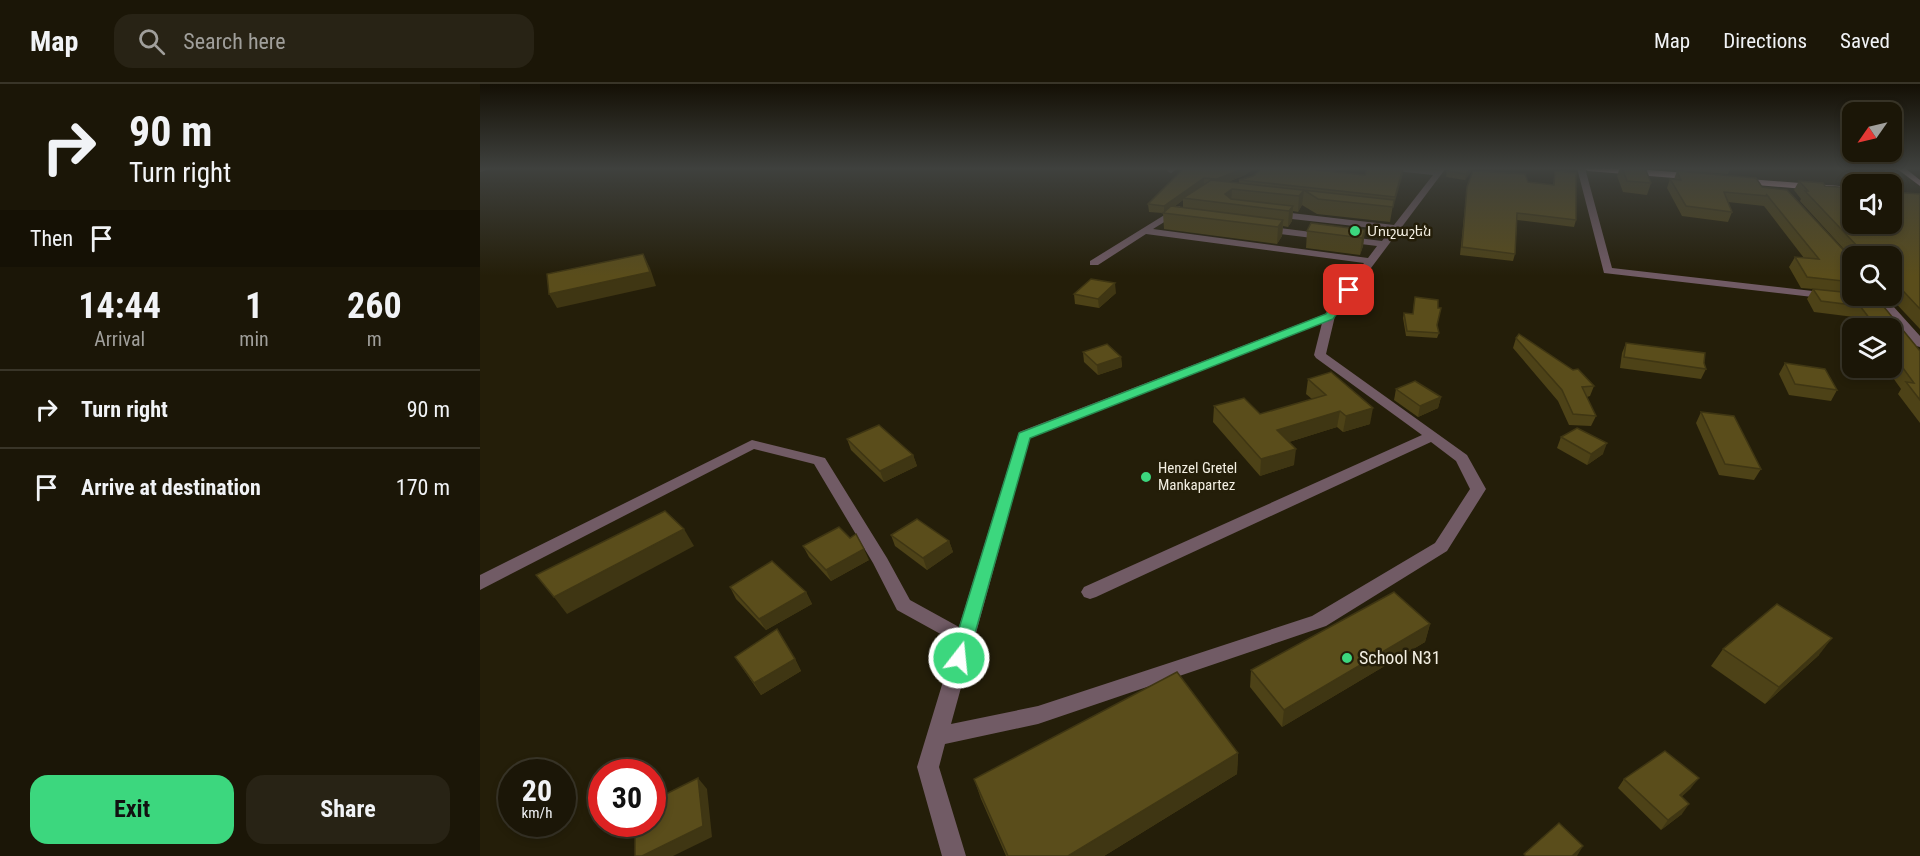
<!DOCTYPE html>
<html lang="en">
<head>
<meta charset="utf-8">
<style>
  :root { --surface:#1b1607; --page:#282315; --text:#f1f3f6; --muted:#a09f9b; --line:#393528; --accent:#3cd77e }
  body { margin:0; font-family:"Roboto Condensed","Noto Sans Armenian",sans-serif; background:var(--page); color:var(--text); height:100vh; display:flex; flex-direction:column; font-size:22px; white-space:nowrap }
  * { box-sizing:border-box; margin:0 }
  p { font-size:20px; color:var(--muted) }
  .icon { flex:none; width:33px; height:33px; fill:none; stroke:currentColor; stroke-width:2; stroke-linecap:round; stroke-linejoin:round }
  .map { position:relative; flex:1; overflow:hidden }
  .drawer { display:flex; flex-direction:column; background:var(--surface); width:480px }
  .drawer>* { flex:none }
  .top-card { background:#1b1607; color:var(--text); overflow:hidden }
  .needle { width:39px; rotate:236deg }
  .fabs { position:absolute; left:1362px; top:18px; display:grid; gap:12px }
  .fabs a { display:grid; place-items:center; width:60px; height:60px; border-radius:12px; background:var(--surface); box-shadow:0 3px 9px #0003,0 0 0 2px var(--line); font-size:30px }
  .speed { position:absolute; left:18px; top:675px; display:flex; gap:12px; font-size:30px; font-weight:700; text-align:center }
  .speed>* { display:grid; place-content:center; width:78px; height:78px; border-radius:50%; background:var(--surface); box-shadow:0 3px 9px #0003,0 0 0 2px var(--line); line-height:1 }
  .speed small { font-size:15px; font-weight:400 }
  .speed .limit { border:9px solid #d22; background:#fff; color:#111 }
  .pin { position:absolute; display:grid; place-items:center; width:51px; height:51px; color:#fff; margin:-26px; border-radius:12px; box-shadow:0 3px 9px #0006 }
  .me { position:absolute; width:66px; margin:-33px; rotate:16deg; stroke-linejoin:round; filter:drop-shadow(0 0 4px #0008) }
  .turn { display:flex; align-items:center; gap:21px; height:126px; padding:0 30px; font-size:27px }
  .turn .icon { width:78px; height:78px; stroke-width:2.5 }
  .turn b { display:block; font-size:42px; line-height:51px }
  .then { display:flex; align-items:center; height:57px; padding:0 30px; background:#0003; gap:12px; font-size:22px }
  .eta { display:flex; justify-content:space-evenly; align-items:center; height:102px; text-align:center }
  .eta b { font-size:36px; font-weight:700; line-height:42px }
  .button { display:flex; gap:12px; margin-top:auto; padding:12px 30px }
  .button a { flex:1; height:69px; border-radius:18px; background:var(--accent); color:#111; font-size:24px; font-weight:700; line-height:69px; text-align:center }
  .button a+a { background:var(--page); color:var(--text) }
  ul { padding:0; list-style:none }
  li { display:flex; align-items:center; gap:18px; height:78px; padding:0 30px; border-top:2px solid var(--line) }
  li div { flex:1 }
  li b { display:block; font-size:22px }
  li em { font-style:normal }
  header { display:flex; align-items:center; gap:36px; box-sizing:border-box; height:84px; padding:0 30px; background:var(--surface); border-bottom:2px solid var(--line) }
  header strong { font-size:28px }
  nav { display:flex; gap:33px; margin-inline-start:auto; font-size:21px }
  .search { width:420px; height:54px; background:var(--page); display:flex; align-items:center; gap:15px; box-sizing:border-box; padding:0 21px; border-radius:18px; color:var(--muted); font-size:22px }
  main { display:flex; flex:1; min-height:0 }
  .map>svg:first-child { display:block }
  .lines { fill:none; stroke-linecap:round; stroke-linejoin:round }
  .minor { fill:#715b65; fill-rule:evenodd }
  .major { fill:#c599ad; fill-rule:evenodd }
  .highway { fill:#e7b1c9; fill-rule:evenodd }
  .wall { fill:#4d4217; fill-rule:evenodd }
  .shaded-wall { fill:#3f3613 }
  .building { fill:#5a4d1b; stroke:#3f3613; stroke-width:1.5 }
  .route { fill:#3cd77e; stroke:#278c52; stroke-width:1.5 }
  .poi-dot { fill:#3cd77e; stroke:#241e09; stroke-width:2 }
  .labels { text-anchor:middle; stroke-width:5; stroke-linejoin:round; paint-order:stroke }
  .far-poi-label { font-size:14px; fill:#f3efe2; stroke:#241e09; text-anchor:start }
  .poi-label { font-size:15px; fill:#f3efe2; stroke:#241e09; text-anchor:start }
  .near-poi-label { font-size:18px; fill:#f3efe2; stroke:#241e09; text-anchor:start }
</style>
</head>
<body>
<header>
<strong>Map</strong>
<div class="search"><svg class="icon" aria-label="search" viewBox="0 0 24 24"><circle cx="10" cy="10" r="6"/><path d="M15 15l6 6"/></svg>Search here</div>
<nav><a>Map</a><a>Directions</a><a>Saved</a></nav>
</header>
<main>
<section class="drawer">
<div class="top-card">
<div class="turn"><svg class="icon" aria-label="right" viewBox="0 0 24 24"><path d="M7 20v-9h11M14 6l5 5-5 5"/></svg><div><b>90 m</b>Turn right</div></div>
<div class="then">Then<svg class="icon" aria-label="arrive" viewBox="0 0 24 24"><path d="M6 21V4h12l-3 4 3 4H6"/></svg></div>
</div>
<div class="eta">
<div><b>14:44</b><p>Arrival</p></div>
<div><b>1</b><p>min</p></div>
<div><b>260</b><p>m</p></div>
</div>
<ul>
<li><svg class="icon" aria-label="right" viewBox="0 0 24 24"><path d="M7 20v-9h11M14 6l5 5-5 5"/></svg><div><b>Turn right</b></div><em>90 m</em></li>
<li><svg class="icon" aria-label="arrive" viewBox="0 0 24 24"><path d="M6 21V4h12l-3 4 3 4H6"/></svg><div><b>Arrive at destination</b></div><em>170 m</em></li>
</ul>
<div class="button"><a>Exit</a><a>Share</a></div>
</section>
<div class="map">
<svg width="1440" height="772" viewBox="0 0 1440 772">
  <rect width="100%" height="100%" fill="#241e09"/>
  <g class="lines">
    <!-- minor -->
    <g class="minor">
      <polygon points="0,84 14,84 0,88"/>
      <polygon points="689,84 698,84 691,89 687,87"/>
      <polygon points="802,84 866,84 862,86 805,88 802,88"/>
      <path d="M887,84l69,2 2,-2h8l-111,148 -9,38 141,101 19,34 -39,62 -121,75 -288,98 -93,20 -6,23 27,89h-24l-25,-89 38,-125 -58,-32 -24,-47 -59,-99 -60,-15 -274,141v-15l272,-135 73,18 62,100 23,42 49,27 60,-195 306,-118 39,-51 -218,-29 -48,31h-8v-4l89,-55 4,3 -1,2 -29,18 215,29 9,-12 -113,-14 -5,-3 5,-3 118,15 8,-11 -116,-13 -4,-3 4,-3 120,14 39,-50zM842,239l-8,32 2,3 106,77 -338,152 -3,5 3,5 6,2 6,-2 335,-155 25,19 14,28 -35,54 -123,73 -274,90 -87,18 79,-287z"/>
      <polygon points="1097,84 1105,84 1132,184 1350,209 1355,212 1350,215 1124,189"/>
      <polygon points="1394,212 1404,212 1440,252 1440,263 1436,262 1402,222 1380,219 1375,216 1380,213 1395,215"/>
    </g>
    <!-- major -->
    <polygon class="major" points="1416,84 1425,84 1440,96 1440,102"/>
    <!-- highway -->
    <g class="highway">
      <polygon points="1103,84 1145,84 1219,90 1224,93 1219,96 1108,87"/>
      <polygon points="1256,94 1372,103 1372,109 1253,99 1251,97"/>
    </g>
  </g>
  <!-- wall -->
  <g class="wall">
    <path d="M704,84h71l-10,7 -17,7 11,1v-3l56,-11 70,6 39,-7 -11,37 -3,17 -73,-8 -15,-9 -4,7 -5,-1 -1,10 -4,6 -5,-1 -1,10 -5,8 -113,-15 -1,-16 -14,-1 -1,-8zM703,116v8l-9,-1z"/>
    <polygon points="1140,84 1165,84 1171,99 1167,111 1143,108 1137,92"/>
    <polygon points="1189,84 1251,84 1248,90 1190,86"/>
    <polygon points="967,87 991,88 985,96 966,93"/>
    <polygon points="1075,87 1096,136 1094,143 1037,136 1035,170 1033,177 980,171 987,103 1048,98 1073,101"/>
    <polygon points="1197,87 1282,103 1372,175 1372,212 1440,267 1440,339 1418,310 1421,305 1406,284 1412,284 1412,244 1382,244 1374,233 1334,228 1327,215 1333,205 1321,204 1309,183 1315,173 1324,174 1284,122 1248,118 1252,128 1248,138 1202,132 1187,104 1190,95 1194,95"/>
    <polygon points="1319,97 1345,102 1440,110 1440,245 1409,212 1412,212 1412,172 1372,172 1372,174 1320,117 1321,115 1314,106"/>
    <polygon points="885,146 883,162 880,171 826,164 827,147"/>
    <polygon points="636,209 619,224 595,220 594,210"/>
    <polygon points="934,218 957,241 959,249 957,254 926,252 923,234 924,229 933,230"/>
    <polygon points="1036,254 1114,302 1110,312 1107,313 1116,332 1111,342 1089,341 1078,317 1033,264"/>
    <polygon points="1146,259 1224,279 1226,285 1221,295 1140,284 1142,269"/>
    <polygon points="603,268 641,273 642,283 618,291 604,278"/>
    <polygon points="1305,279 1357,306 1351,317 1309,311 1299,290"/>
    <polygon points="828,295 890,340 863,348 857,343 809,358 814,381 780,392 733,338 734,322 780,330 832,315 826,310"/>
    <polygon points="916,305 961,313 958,324 938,333 914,316"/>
    <polygon points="1221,328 1281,385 1274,396 1239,391 1216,339"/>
    <polygon points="1081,353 1123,370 1107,381 1077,364"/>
    <polygon points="367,355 433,371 437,382 404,398 371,366"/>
    <polygon points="411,451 469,457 473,468 447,486 415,462"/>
    <polygon points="323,462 389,476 351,497 329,473"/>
    <polygon points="250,503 326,508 332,520 286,546 256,515"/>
    <polygon points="950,540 945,558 802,643 770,603 771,586"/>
    <polygon points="1243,565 1339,571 1285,620 1231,582"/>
    <polygon points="255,573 315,575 321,587 281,611"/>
    <polygon points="758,669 757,690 624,772 526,772 501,715 494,695"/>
    <polygon points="1144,695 1211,704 1201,713 1202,730 1181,746 1138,704"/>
  </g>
  <!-- shaded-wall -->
  <g class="shaded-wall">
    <polygon points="765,84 775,84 765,91 737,102 737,95"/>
    <polygon points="924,84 923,90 914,121 915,113"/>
    <polygon points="992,84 991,88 985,96 986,90"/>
    <polygon points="724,94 724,101 703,114 703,116 684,130 684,122"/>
    <polygon points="752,105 751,120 745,110"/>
    <polygon points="824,106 822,121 818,128 819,112"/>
    <polygon points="813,122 812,137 808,143 809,127"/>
    <polygon points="803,136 802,152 797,160 798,143"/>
    <polygon points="885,146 883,162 880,171 882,154"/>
    <polygon points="163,170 170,184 176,202 77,224 69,210"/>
    <polygon points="635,199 636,209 619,224 618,215"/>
    <polygon points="641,273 642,283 618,291 617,281"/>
    <polygon points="961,313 958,324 938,333 940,322"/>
    <polygon points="893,324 890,340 863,348 866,332"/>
    <polygon points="860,327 857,343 796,362 797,346"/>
    <polygon points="1127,359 1123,370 1107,381 1111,370"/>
    <polygon points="816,365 814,381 780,392 781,375"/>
    <polygon points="433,371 437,382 404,398 400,387"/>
    <polygon points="204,445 214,462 87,530 74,513"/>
    <polygon points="469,457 473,468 447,486 443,474"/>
    <polygon points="384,465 389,476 351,497 346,486"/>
    <polygon points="326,508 332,520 286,546 279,535"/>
    <polygon points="950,540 945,558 802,643 804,626"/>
    <polygon points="1352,554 1339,571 1285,620 1299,603"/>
    <polygon points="315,575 321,587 281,611 274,599"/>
    <polygon points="758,669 757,690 624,772 588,772"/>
    <polygon points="218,694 227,705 232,753 193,772 162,772"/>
    <polygon points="1219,694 1211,704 1193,721 1200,711"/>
    <polygon points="1209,720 1202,730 1181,746 1188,736"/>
    <polygon points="1103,762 1097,772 1092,772"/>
  </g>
  <!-- building -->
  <g class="building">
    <polygon points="704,84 765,84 737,95 724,94 684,122 668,120"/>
    <polygon points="783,84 815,84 885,91 887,84 923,84 915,113 759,96 773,92"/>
    <polygon points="970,84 991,84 986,90 967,87"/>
    <polygon points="1142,84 1165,84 1171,99 1147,97"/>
    <polygon points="993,87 1045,90 1048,98 1074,101 1075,87 1096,89 1096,136 1037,129 1035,170 982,163 987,103"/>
    <polygon points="1197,87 1276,94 1282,103 1307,106 1372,175 1372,198 1327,193 1315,173 1339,175 1286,110 1288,112 1244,108 1252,128 1206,122 1190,95 1201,96"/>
    <polygon points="731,96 914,116 913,123 838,115 824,106 819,112 752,105 745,110 751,115 813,122 809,127 703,114"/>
    <polygon points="1319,97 1343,99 1345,102 1372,104 1372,140 1412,140 1412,108 1440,110 1440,225 1412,195 1412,172 1380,172 1380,165 1325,107 1328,107"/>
    <polygon points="691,122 803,136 798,143 683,129"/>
    <polygon points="831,139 885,146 882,154 827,147"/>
    <polygon points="163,170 170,188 69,210 67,190"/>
    <polygon points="611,195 635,199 618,215 594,210"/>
    <polygon points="1333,205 1372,209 1372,212 1395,212 1440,267 1440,316 1426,298 1434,299 1412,269 1412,244 1397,244 1380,222 1341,217"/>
    <polygon points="935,213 958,216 958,224 961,224 957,241 959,249 927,247 924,229 933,230"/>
    <polygon points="1039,250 1093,286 1098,285 1114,302 1102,303 1116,332 1093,330 1082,306 1036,254"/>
    <polygon points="1146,259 1225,269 1224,279 1226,285 1144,273"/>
    <polygon points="627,260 641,273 617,281 603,268"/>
    <polygon points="1305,279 1345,285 1357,306 1315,300"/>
    <polygon points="851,288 893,324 866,332 860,327 797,346 816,365 781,375 734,322 764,314 780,330 846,311 828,295"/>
    <polygon points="935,297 961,313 940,322 916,305"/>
    <polygon points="1221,328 1254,332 1281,385 1245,380"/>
    <polygon points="399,341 433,371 400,387 367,355"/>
    <polygon points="1097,344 1127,359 1111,370 1081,353"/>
    <polygon points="185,427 204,445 74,513 56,491"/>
    <polygon points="437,435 469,457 443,474 411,451"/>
    <polygon points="359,443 370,454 376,450 384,465 346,486 323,462"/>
    <polygon points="292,477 326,508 279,535 250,503"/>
    <polygon points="914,508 950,540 804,626 771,586"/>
    <polygon points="1297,520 1352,554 1299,603 1243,565"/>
    <polygon points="297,545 315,575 274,599 255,573"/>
    <polygon points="697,588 758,669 588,772 528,772 494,695"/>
    <polygon points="1185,667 1219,694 1200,711 1209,720 1188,736 1144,695"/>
    <polygon points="218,694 223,742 162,772 155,772 155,740 172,740 172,717"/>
    <polygon points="1079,739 1103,762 1092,772 1046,772 1044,770"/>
  </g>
  <!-- sky -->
  <linearGradient id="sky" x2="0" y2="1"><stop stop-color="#141005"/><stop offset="0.44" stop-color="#3f413e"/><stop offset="1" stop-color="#3f413e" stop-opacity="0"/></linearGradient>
  <rect width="1440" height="192" fill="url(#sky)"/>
  <!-- route -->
  <polygon class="route" points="866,204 874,206 853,235 550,354 488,574 486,580 479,582 473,580 470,574 539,349 846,230"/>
  <!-- markers -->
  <g class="poi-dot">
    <circle cx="875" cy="147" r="6"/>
    <circle cx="666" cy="393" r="6"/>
    <circle cx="867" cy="574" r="6"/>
  </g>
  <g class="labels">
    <!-- far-poi labels -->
    <g class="far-poi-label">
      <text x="887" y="152">Մուշաշեն</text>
    </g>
    <!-- poi labels -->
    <g class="poi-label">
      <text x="678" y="389">Henzel Gretel<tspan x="678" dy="17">Mankapartez</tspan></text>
    </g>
    <!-- near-poi labels -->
    <g class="near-poi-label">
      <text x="879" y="580">School N31</text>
    </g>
  </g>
</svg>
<div class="fabs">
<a><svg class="needle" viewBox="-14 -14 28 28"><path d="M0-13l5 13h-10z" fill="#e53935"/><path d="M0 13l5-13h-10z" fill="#a09f9b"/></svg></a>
<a><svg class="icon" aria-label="sound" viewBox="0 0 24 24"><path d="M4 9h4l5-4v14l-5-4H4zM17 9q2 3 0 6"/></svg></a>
<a><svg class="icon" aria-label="search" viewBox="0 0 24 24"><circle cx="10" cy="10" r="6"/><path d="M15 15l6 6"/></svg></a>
<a><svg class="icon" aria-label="layers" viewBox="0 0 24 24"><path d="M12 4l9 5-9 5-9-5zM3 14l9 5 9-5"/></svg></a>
</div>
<div class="speed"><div>20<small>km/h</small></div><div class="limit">30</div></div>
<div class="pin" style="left:869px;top:206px;background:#d93025"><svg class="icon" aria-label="arrive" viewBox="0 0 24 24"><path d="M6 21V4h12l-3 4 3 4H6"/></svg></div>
<svg class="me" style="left:479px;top:574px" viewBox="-20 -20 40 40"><circle r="17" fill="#3cd77e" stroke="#fff" stroke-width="3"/><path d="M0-11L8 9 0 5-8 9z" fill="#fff"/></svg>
</div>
</main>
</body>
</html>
